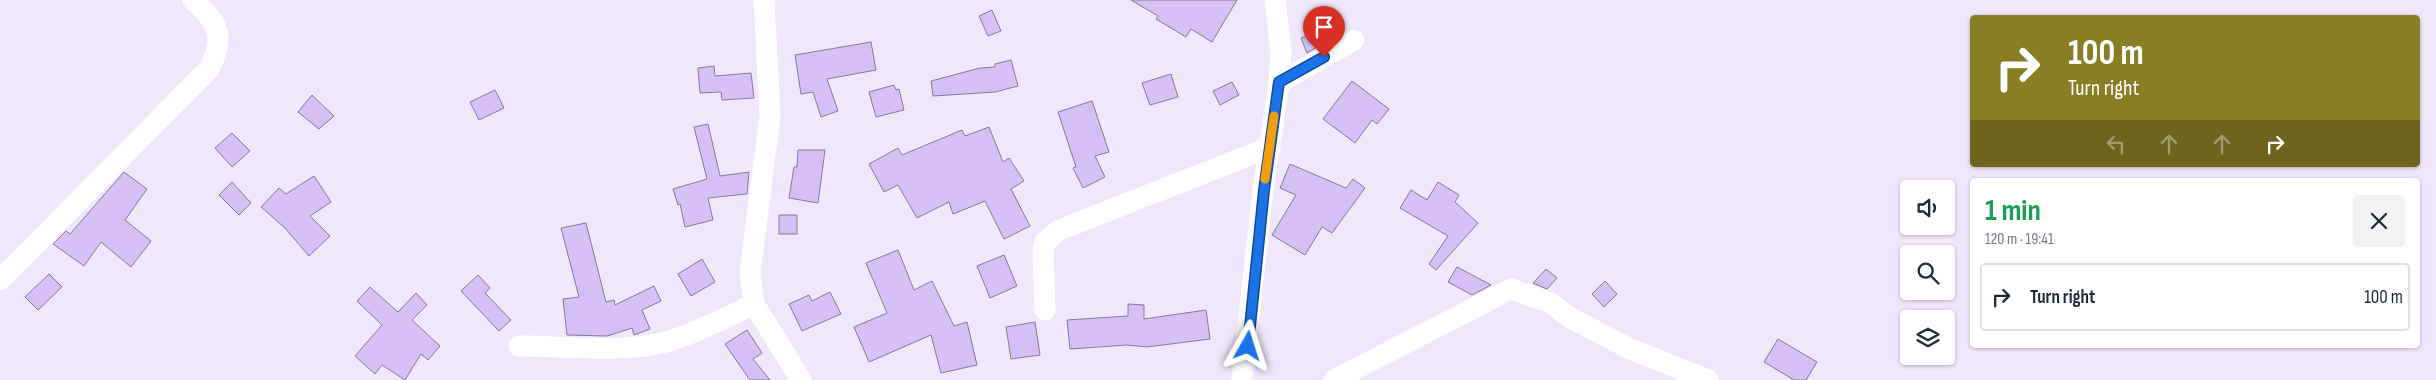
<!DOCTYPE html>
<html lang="en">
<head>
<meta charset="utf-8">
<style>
  :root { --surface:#fff; --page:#f2f2f3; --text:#1f2937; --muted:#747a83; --line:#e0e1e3 }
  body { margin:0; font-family:"Sofia Sans Condensed",sans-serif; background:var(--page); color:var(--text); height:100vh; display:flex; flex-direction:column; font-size:19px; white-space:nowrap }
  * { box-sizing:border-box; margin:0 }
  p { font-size:16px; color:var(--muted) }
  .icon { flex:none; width:28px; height:28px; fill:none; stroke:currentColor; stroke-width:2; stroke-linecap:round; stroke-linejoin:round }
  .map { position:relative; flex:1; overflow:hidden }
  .sheet { position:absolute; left:1970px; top:178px; width:450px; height:170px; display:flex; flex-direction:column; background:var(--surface); border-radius:5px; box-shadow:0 1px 4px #0004 }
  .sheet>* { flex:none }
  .guide { position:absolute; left:1970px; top:15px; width:450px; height:152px; border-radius:5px; box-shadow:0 1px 4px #0004; background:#8a7e25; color:#fff; overflow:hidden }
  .buttons { position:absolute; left:1900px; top:180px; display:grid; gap:10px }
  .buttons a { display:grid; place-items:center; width:55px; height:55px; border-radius:5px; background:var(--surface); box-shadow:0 1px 4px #0004; font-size:25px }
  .pin { position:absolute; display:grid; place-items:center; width:42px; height:42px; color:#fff; margin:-51px -21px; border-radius:50% 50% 50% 0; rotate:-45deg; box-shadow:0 0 5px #0007 }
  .pin .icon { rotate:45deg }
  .me { position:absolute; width:55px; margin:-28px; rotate:6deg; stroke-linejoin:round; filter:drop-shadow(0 0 4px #0008) }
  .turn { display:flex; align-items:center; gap:18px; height:105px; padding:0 15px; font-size:22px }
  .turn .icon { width:65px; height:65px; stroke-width:2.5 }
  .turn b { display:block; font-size:35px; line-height:42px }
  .lanes { display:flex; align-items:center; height:48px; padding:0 15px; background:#0003; justify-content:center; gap:25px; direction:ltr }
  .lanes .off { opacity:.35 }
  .round { display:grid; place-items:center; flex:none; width:52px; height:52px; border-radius:5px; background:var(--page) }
  .headline { display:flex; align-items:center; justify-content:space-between; height:85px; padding:0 15px }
  h1 { font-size:30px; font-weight:700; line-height:38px; color:#1e9e55 }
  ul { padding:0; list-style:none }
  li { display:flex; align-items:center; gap:15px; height:68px; margin:0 10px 8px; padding:0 5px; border:2px solid var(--line); border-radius:5px }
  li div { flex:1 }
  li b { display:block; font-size:19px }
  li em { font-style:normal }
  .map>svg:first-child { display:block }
  .building { fill:#d6bff4; stroke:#847a91 }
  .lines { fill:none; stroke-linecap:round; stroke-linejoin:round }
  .minor { stroke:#fff; stroke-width:21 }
  .route-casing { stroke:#114b97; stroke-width:12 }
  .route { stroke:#1a73e8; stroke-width:9 }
  .slow { stroke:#f59e0b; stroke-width:9 }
</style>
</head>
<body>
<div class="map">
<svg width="2436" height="380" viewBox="0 0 2436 380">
  <rect width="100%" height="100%" fill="#f0e7fc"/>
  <!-- building -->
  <g class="building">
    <polygon points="1131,0 1237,0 1212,42 1191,29 1186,37 1156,19 1158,16"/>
    <polygon points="992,10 1001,31 988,36 979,16"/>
    <polygon points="1317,32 1322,44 1307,53 1301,38"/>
    <polygon points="871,42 876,70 827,79 838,111 821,117 813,92 801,94 795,55"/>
    <polygon points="1011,60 1018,86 995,92 933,96 931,81 980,68 995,67 995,64"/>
    <polygon points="714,66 715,76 751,73 754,98 722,100 721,92 700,93 698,68"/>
    <polygon points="1171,74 1178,97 1150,105 1142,83"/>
    <polygon points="1352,81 1389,109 1377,124 1372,120 1355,143 1323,119"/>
    <polygon points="1232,82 1239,95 1220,105 1213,91"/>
    <polygon points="894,85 896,90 899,89 904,110 876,117 869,92"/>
    <polygon points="495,90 504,108 479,120 470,102"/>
    <polygon points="312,95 334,116 319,129 298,112"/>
    <polygon points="1092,101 1109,152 1095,156 1105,177 1083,188 1073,168 1076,167 1058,112"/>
    <polygon points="708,124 720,176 749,172 747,194 708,198 713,220 685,227 680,204 678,205 673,189 707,179 694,127"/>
    <polygon points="989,127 1003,162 1009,158 1024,181 1011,189 1030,226 1004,239 985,201 953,214 949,202 917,218 898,185 884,192 869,164 898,148 902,155 962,130 965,136"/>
    <polygon points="232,133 250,151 232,167 215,148"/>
    <polygon points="798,150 825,150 818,203 789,198 794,167 797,167"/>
    <polygon points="1290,164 1346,188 1353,179 1365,188 1332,233 1322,227 1305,255 1272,235 1296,195 1280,188"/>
    <polygon points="124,172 147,189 125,220 151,241 131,267 101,242 84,266 53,244 66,231 70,234"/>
    <polygon points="314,176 331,202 310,216 330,236 309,256 285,228 261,207 279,188 286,194"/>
    <polygon points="232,182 251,203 239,215 219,195"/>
    <polygon points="1438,182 1459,195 1455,202 1478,223 1436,270 1429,264 1448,236 1400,208 1411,190 1427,200"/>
    <rect x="779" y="215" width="18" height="19"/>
    <polygon points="586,223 606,302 614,300 615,305 654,286 661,301 642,310 650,329 634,335 632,328 607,336 567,335 563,299 579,297 561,228"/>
    <polygon points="898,250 914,290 932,281 954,326 967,322 977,365 941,373 931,335 869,362 854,327 887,313 866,263"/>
    <polygon points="1004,255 1017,286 990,298 977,266"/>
    <polygon points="702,259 715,282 691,296 678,274"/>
    <polygon points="1457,267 1491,285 1472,295 1448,282"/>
    <polygon points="1546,269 1557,278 1547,289 1533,283"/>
    <polygon points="49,274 62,287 38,310 25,297"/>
    <polygon points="478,275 490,288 485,293 511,320 499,331 461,291"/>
    <polygon points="1605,281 1617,294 1604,307 1592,294"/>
    <polygon points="370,287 398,312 416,293 427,305 412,320 440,346 428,360 421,354 405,380 382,365 375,374 355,356 382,325 357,301"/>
    <polygon points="830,292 841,314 802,331 789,304 809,295 812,301"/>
    <polygon points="1128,304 1144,305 1144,319 1206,310 1210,339 1147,347 1127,345 1070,349 1067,320 1128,316"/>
    <polygon points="1035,322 1040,355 1011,359 1006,327"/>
    <polygon points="747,330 762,353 753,359 770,380 750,380 725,344"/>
    <polygon points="1778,339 1817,362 1806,380 1794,380 1764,362"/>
  </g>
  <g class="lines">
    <!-- minor -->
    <g class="minor">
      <polyline points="764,0 770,116 750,273 754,304 801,380"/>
      <polyline points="1279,83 1354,40"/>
      <path d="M0,280l209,-211c16,-31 11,-46 -16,-69"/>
      <polyline points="1045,310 1043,252 1045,242 1057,231 1270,147"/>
      <path d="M519,346c43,0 101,7 143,-3 32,-8 62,-25 92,-39"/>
      <polyline points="1242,380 1263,190 1279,83 1281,51 1275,0"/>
      <polyline points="1334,380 1511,289 1551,303 1567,316 1628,348 1708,380"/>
    </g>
  </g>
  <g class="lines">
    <defs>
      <polyline id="route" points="1248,346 1264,190 1279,82 1324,57"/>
    </defs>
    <!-- route casing -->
    <use href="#route" class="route-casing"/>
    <!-- route -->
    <use href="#route" class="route"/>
    <!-- slow -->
    <polyline class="slow" points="1265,179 1274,116"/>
  </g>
</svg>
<div class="buttons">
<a><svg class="icon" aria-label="sound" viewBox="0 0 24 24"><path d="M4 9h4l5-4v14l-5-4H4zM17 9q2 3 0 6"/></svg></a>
<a><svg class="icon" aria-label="search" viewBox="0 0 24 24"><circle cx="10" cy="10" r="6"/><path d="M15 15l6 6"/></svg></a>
<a><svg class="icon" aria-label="layers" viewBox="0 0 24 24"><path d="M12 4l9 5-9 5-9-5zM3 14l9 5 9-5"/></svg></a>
</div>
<div class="pin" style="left:1324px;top:57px;background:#d93025"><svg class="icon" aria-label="arrive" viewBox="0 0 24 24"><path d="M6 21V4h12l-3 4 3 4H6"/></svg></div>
<svg class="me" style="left:1248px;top:346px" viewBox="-20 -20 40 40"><path d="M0-17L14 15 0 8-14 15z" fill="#1a73e8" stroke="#fff" stroke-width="4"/></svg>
<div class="guide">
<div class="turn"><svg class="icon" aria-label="right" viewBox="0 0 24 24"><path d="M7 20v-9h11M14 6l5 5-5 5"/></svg><div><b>100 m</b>Turn right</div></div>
<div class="lanes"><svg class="icon off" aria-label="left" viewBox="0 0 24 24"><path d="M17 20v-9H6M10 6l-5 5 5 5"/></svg><svg class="icon off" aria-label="ahead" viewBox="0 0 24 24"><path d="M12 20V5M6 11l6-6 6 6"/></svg><svg class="icon off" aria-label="ahead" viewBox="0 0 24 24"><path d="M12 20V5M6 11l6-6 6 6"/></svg><svg class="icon" aria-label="right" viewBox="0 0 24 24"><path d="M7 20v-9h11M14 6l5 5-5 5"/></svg></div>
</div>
<section class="sheet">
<div class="headline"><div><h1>1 min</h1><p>120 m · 19:41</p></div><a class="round"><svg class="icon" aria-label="close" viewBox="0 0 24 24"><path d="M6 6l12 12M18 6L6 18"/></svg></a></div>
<ul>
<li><svg class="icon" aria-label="right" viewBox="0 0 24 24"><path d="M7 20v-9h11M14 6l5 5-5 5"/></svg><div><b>Turn right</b></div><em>100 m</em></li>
</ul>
</section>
</div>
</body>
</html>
